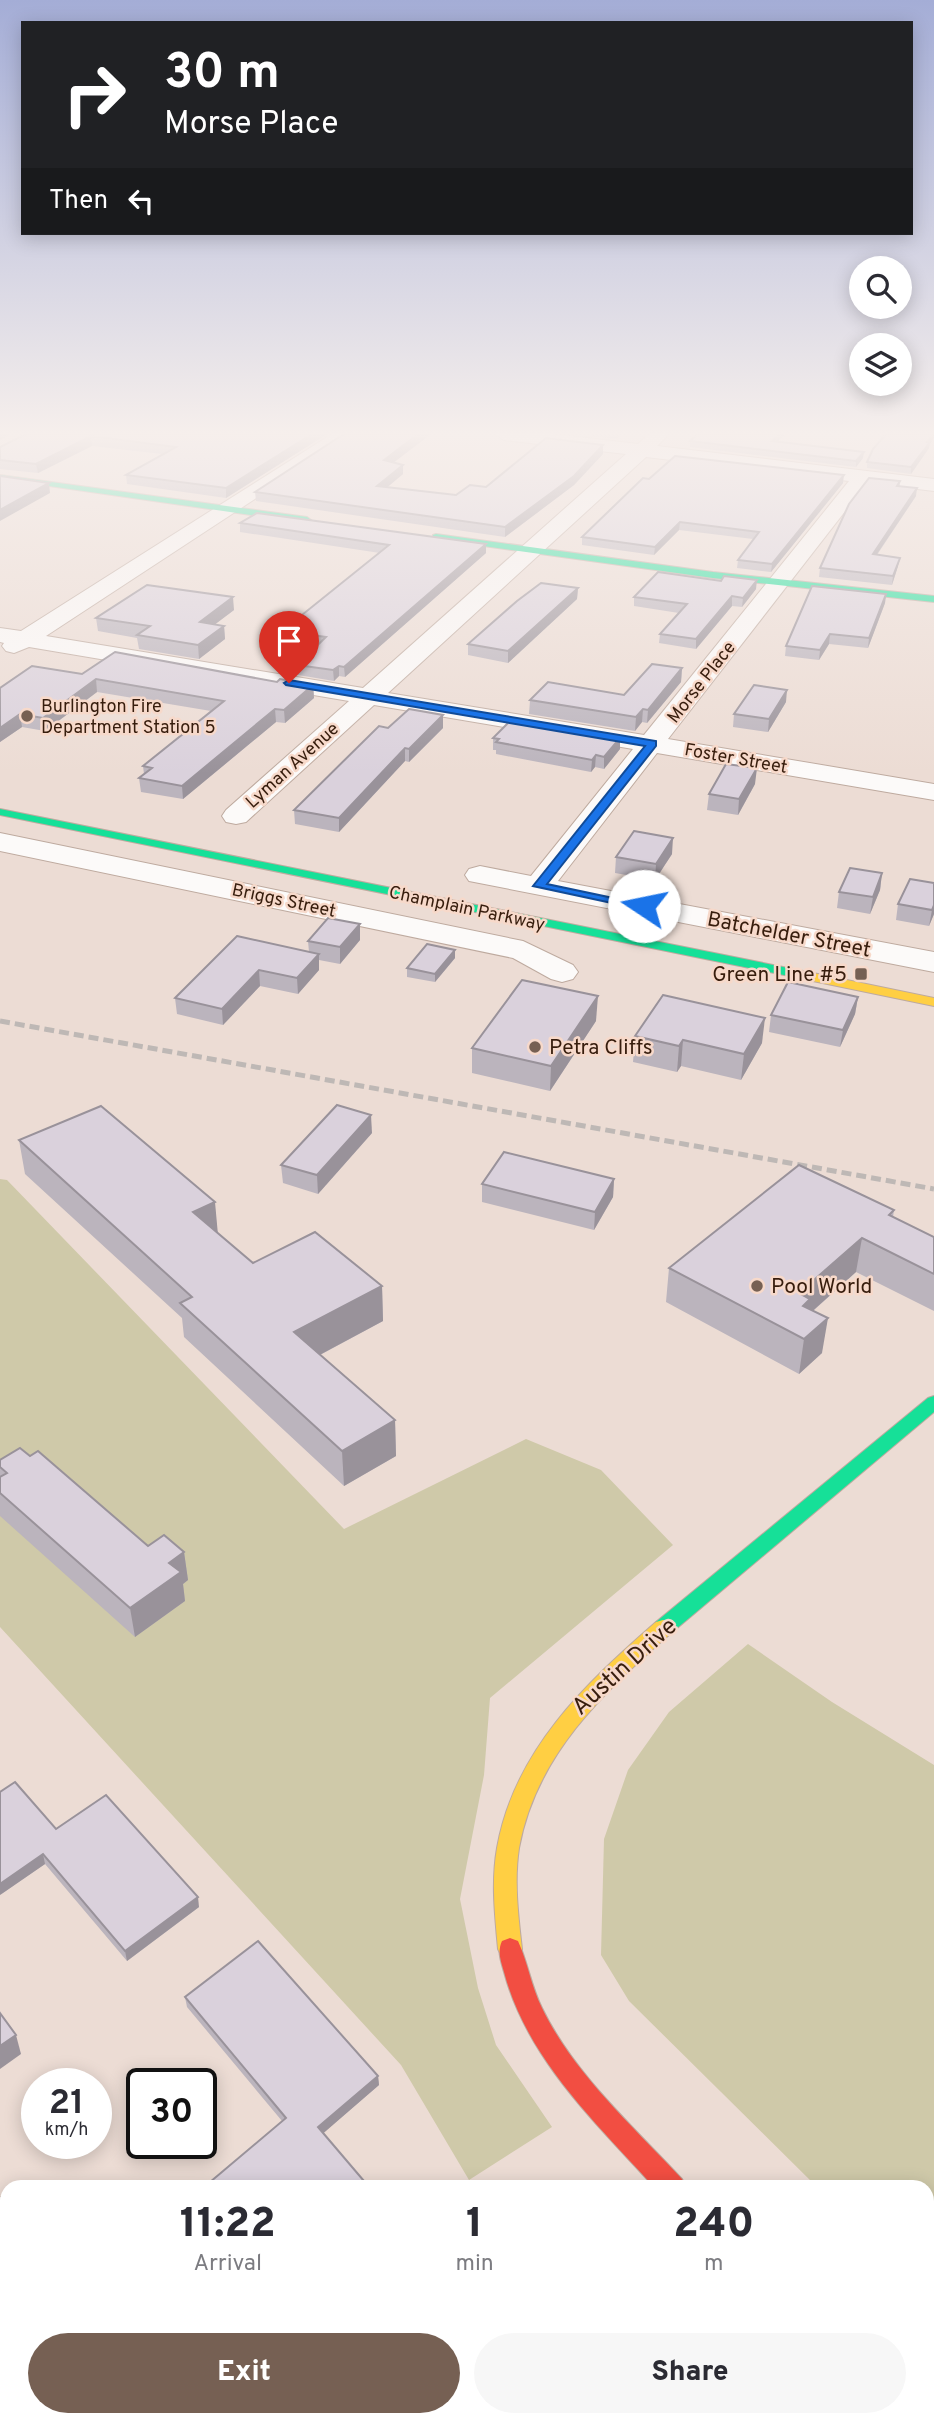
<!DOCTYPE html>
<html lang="en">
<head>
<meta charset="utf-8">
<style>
  :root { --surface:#fff; --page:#f7f7f7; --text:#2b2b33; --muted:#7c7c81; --accent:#766053 }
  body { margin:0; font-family:Overpass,sans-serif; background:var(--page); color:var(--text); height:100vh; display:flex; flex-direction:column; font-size:26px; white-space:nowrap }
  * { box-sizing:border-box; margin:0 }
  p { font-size:23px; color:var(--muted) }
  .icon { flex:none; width:38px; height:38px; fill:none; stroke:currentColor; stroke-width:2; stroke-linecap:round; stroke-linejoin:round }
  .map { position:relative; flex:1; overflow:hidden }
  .drawer { position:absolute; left:0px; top:2180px; width:934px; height:247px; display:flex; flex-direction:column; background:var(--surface); border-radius:21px 21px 0 0; box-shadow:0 4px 18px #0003 }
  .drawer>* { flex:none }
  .top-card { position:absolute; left:21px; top:21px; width:892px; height:214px; border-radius:0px; box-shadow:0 4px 18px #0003; background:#202124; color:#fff; overflow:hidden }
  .buttons { position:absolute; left:849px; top:256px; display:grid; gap:14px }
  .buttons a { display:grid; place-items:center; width:63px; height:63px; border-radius:50%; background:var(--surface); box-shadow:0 4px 18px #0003; font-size:35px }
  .speed { position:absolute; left:21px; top:2068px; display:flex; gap:14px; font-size:35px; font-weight:700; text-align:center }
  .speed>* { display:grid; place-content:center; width:91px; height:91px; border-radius:50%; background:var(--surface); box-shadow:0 4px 18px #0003; line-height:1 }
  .speed small { font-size:18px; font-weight:400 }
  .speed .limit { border:4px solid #111; border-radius:10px; background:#fff; color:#111 }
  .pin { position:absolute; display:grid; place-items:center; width:60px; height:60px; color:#fff; margin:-72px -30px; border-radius:50% 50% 50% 0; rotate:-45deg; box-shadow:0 0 7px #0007 }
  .pin .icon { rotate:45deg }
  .me { position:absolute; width:77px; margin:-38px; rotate:281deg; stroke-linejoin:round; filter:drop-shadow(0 0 5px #0008) }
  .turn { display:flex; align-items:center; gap:24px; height:147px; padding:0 28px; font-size:32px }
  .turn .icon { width:91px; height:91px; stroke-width:2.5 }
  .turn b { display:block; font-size:49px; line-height:60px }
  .then { display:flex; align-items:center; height:66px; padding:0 28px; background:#0003; gap:14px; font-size:26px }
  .eta { display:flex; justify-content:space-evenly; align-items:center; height:119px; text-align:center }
  .eta b { font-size:42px; font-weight:800; line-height:49px }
  .button { display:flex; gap:14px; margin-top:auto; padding:14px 28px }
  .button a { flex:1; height:80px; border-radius:42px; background:var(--accent); color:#fff; font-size:28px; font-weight:800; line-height:80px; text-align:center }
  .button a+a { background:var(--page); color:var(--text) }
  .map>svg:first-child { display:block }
  .green { fill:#cfc9a9 }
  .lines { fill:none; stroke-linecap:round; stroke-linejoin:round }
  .street-casing { stroke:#beaa9f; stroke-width:2 }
  .fast-casing { stroke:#beaa9f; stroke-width:2 }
  .slow-casing { stroke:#beaa9f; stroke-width:2 }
  .jam-casing { stroke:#beaa9f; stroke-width:2 }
  .street { fill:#fcfaf9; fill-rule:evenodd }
  .fast { fill:#16e098; fill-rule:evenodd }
  .slow { fill:#ffcf43; fill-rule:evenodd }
  .jam { fill:#f24e42; fill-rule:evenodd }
  .rail { stroke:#beb8b5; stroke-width:5; stroke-dasharray:10 5; stroke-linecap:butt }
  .wall { fill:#bbb4bd }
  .shaded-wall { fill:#99929a }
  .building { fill:#dad1dc; stroke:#99929a; stroke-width:2 }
  .route { fill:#1a73e8; stroke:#114b97; stroke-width:2 }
  .poi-dot { fill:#766053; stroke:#f7d9ca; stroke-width:2.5 }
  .labels { text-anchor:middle; stroke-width:5; stroke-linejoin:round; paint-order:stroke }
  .far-street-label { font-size:18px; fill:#371d0d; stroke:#f7d9ca }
  .far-poi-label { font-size:18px; fill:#371d0d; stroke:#f7d9ca; text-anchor:start }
  .street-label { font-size:21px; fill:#371d0d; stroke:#f7d9ca }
  .poi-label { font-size:21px; fill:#371d0d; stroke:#f7d9ca; text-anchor:start }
  .near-street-label { font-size:24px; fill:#371d0d; stroke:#f7d9ca }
</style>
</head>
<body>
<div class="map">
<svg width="934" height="2426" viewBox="0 0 934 2426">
  <rect width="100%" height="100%" fill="#ecdcd4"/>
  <!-- green -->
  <g class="green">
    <polygon points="0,1179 7,1180 344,1529 526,1439 601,1470 673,1545 490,1698 484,1775 460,1899 478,1988 496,2045 552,2127 469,2180 401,2065 0,1627"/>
    <polygon points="748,1644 832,1702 934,1765 934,2307 928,2301 928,2188 817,2187 629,2001 601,1955 604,1839 628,1770 669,1712"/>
    <polygon points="614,2420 784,2420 789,2426 618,2426"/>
  </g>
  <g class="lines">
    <defs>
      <g id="street">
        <path d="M332,434h22l-308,202 317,52 263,-234 -122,-14 -9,-6h58l85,10 11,-10h20l-12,12 277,33v12l-67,-8 -199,256 266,45v16l-277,-47 -99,128 376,71v20l-465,-91 -4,-6 4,-6 11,-3 51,10 102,-127 -259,-44 -128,117 -10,2 -10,-2 -4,-6 4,-6 123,-109 -320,-54 -15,6 -8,-2 -4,-5 2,-3 -4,-1v-14l21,3zM646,457l203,24 -205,254 -256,-42z"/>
        <polygon points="0,833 523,941 573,965 578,972 573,979 562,982 551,979 513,958 0,851"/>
        <polygon points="0,2197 7,2200 7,2272 0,2270"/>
        <polygon points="335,2420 408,2420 405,2426 332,2426"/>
        <polygon points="500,2420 573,2420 570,2426 497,2426"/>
        <polygon points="836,2420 908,2420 911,2426 839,2426"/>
      </g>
      <g id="fast">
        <polygon points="0,475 307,517 311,520 307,523 0,479"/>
        <polygon points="436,534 713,572 934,596 934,602 713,578 433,539 433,535"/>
        <polygon points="0,809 813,973 820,977 813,981 0,815"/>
        <polygon points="934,1396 934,1412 670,1634 663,1636 656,1634 653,1628 656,1622 928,1398"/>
      </g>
      <g id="slow">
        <polygon points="813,973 934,998 934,1006 808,980 808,974"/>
        <path d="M663,1620l7,2 3,6 -3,6c-67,59 -134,121 -151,214 -5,33 -1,67 3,101l-4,8 -8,3 -8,-3 -4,-8c-3,-33 -7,-67 -1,-101 17,-97 88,-164 159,-226z"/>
      </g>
      <path id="jam" d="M510,1938l8,3c10,22 13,45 24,67 32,66 91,118 140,171l4,9h-31c-58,-64 -128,-129 -151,-216 -3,-11 -7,-20 -2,-31z"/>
    </defs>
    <!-- street casing -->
    <use href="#street" class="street-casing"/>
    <!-- fast casing -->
    <use href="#fast" class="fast-casing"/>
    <!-- slow casing -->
    <use href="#slow" class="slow-casing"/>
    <!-- jam casing -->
    <use href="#jam" class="jam-casing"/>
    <!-- street -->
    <use href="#street" class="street"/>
    <!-- fast -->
    <use href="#fast" class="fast"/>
    <!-- slow -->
    <use href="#slow" class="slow"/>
    <!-- jam -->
    <use href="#jam" class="jam"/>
    <!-- rail -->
    <polyline class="rail" points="0,1021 934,1189"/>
  </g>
  <!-- wall -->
  <g class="wall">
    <polygon points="26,434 327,434 226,498 127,484 126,475 162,454 92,446 38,473 0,469 0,447"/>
    <polygon points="344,434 431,434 393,462 403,465 403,474 387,487 456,495 603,454 574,485 505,537 256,501 255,492"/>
    <polygon points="578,434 623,434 617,439"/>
    <polygon points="697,434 785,434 777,442 863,458 856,467 690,447 690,441"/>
    <polygon points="934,434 934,437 930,443 929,448 911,474 867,468 867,462"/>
    <polygon points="649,479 843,483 771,572 737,568 738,560 753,539 679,530 654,555 582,545 582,537"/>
    <polygon points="900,481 900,486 916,496 877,555 898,566 892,585 819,577 820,568"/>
    <polygon points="240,523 486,544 486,553 345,677 339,676 334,681 298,675 297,665 317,645 283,640 282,631 380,553 240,532"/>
    <polygon points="578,588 577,599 508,663 468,655 468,644"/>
    <polygon points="756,589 742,607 732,606 696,649 659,643 660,634 679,613 634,606 634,597"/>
    <polygon points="886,594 885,603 868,648 829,644 819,660 785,656 786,646"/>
    <polygon points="234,610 215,624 224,626 225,639 199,659 139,649 137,638 98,631 96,618"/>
    <polygon points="682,668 681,682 647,723 642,722 635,731 529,714 530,700 624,695"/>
    <polygon points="82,674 277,682 313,685 314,698 285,723 276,722 183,799 141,792 139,778 144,774 143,766 211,711 97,692 45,731 22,727 0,742 0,688"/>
    <polygon points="786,702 768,732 733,727 734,714"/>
    <polygon points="443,715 443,728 409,762 405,761 339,832 295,824 294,810"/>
    <polygon points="493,738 620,738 620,749 604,769 595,767 591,772 496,754 496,750 493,750"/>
    <polygon points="755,784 738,815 707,810 709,794"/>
    <polygon points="672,854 655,880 615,873 616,857"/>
    <polygon points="882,873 880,890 870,914 837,908 839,892"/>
    <polygon points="934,883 934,914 929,926 896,920 898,904"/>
    <polygon points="360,924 360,940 340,964 319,960 319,970 298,994 260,986 223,1025 177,1014 175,998 309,952 308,941"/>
    <polygon points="455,950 455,958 435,982 407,977 407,968"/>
    <polygon points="858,997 855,1014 840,1047 769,1032 771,1015"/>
    <polygon points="596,1021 550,1091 472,1073 472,1048"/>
    <polygon points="635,1036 762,1043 741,1080 681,1066 677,1072 633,1062"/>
    <polygon points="372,1133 318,1194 283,1183 281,1165"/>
    <polygon points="19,1140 218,1233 253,1263 382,1286 383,1321 320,1355 395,1420 396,1456 344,1486 184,1337 182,1318 25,1174"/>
    <polygon points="614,1179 613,1197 594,1230 482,1202 482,1184"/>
    <polygon points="894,1210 893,1217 934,1237 934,1311 856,1272 813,1311 822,1353 799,1374 666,1302 669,1268"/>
    <polygon points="0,1460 148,1546 184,1552 188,1580 183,1584 185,1601 135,1637 0,1516"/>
    <polygon points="56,1829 199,1907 127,1961 45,1864 0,1895"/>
    <polygon points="185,1997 378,2076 379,2085 323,2133 364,2181 365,2188 203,2188 282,2121 187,2007"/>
  </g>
  <!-- shaded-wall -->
  <g class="shaded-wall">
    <polygon points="0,434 11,434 0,440"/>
    <polygon points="312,434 327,434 226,498 226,488"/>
    <polygon points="418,434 431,434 384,470 384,460"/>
    <polygon points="780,434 785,434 772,447 772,441"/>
    <polygon points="933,434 934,434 934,437 930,443 929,448 911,474 911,467 927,442"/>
    <polygon points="91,436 92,446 38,473 36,464"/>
    <polygon points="603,445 603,454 574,485 505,537 505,527"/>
    <polygon points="864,452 863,458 856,467 856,461"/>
    <polygon points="403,465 403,474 377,496 377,486"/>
    <polygon points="844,475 843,483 771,572 772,564"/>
    <polygon points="49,483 50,493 0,521 0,510"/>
    <polygon points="917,488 916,496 871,563 873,554"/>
    <polygon points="680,522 679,530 654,555 655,547"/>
    <polygon points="486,544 486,553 345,677 344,667"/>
    <polygon points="900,558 898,566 892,585 893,576"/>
    <polygon points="757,580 756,589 742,607 743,598"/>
    <polygon points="578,588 577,599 508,663 508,651"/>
    <polygon points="886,594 885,603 868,648 869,638"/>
    <polygon points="732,596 732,606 696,649 696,639"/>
    <polygon points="233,597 234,610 201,635 200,622"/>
    <polygon points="224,626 225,639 199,659 198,645"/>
    <polygon points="830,634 829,644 819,660 820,650"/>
    <polygon points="339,666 339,676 334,681 333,670"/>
    <polygon points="682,668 681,682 647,723 648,710"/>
    <polygon points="96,679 97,692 45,731 43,718"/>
    <polygon points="313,685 314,698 285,723 284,710"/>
    <polygon points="787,690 786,702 768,732 769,719"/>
    <polygon points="275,709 276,722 183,799 182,786"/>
    <polygon points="643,709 642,722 635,731 636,717"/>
    <polygon points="20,714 22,727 0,742 0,728"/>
    <polygon points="443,715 443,728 409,762 409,749"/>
    <polygon points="620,738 620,749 604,769 604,757"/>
    <polygon points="405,748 405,761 339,832 339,818"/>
    <polygon points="596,755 595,767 591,772 592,760"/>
    <polygon points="757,768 755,784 738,815 739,799"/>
    <polygon points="673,838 672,854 655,880 656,864"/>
    <polygon points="882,873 880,890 870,914 873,897"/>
    <polygon points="934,905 934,914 929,926 932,910"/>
    <polygon points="360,924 360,940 340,964 340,947"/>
    <polygon points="455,950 455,958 435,982 435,974"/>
    <polygon points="319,954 319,970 298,994 297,978"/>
    <polygon points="259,970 260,986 223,1025 222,1009"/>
    <polygon points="598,996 596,1021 550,1091 551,1066"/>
    <polygon points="858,997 855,1014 840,1047 843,1030"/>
    <polygon points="765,1018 762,1043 741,1080 744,1054"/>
    <polygon points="683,1040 681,1066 677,1072 679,1046"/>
    <polygon points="371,1115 372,1133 318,1194 317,1175"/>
    <polygon points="614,1179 613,1197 594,1230 595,1212"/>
    <polygon points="215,1202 218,1235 193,1212"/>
    <polygon points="862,1238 856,1272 808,1315 799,1293"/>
    <polygon points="382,1286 383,1321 297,1367 294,1332"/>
    <polygon points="828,1318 822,1353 799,1374 804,1339"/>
    <polygon points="395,1420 396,1456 344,1486 342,1451"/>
    <polygon points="184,1552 188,1580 183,1584 185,1601 135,1637 130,1608 169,1563"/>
    <polygon points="43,1854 45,1864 0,1895 0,1884"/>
    <polygon points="198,1897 199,1907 127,1961 125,1951"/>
    <polygon points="16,2035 21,2054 0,2069 0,2046"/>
    <polygon points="378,2076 379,2085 319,2137 318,2127"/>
    <polygon points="364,2181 365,2188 357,2188"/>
  </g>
  <!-- building -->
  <g class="building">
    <polygon points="26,434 312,434 226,488 126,475 176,447 91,436 36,464 0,460 0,447"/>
    <polygon points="344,434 418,434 384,460 403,465 377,486 456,495 470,485 486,487 546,438 603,445 574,476 505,527 255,492"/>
    <polygon points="697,434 780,434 772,441 864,452 856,461 690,441"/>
    <polygon points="886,434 933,434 927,442 930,442 911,467 867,462 873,449"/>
    <polygon points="675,456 844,475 772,564 738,560 759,532 680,522 655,547 582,537 643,478 649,479"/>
    <polygon points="0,476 49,483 0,510"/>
    <polygon points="869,478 900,481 897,486 917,488 873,554 900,558 893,576 820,568 849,504"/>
    <polygon points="257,513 486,544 344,667 339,666 333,670 297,665 326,637 282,631 389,545 240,523"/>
    <polygon points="658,572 721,581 724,576 757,580 743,598 732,596 696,639 660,634 687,604 634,597"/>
    <polygon points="541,583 578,588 508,651 468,644 517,601"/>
    <polygon points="147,585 233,597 200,622 224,626 198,645 137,635 150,626 96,618"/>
    <polygon points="812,586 886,594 869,638 830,634 820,650 786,646"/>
    <polygon points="115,652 277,682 280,679 313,685 284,710 275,709 182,786 139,778 152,768 143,766 224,701 96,679 43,718 20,714 0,728 0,688 32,666 82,674"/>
    <polygon points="652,664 682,668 648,710 643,709 636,717 530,700 548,682 624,695"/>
    <polygon points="754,685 787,690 769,719 734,714"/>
    <polygon points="409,709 443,715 409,749 405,748 339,818 294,810 379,726 388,728"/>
    <polygon points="512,719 620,738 604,757 596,755 592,760 496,742 499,739 493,738"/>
    <polygon points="726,764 757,768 739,799 709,794"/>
    <polygon points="634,831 673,838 656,864 616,857"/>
    <polygon points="850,868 882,873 873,897 839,892"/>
    <polygon points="910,879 934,883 934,905 932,910 898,904"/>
    <polygon points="328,918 360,924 340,947 308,941"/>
    <polygon points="237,936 319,954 297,978 259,970 222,1009 175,998"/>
    <polygon points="427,944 455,950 435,974 407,968"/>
    <polygon points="522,980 598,996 551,1066 472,1048"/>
    <polygon points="788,982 858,997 843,1030 771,1015"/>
    <polygon points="663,995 765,1018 744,1054 683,1040 679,1046 635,1036"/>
    <polygon points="337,1105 371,1115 317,1175 281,1165"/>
    <polygon points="101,1106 215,1202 193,1212 253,1263 315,1232 382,1286 294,1332 395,1420 342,1451 180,1303 192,1297 19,1140"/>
    <polygon points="504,1152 614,1179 595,1212 482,1184"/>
    <polygon points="799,1165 894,1210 889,1215 934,1237 934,1274 862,1238 799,1293 810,1299 803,1306 828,1318 804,1339 669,1268"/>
    <polygon points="20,1448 30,1456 38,1451 148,1546 164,1535 184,1552 169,1563 181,1572 130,1608 0,1493 0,1477 7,1473 0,1467 0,1460"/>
    <polygon points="15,1782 56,1829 106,1795 198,1897 125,1951 43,1854 0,1884 0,1792"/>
    <polygon points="258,1941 378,2076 318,2127 364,2181 357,2188 203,2188 286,2118 185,1997"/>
    <polygon points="0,2013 16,2035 0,2046"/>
  </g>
  <!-- sky -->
  <linearGradient id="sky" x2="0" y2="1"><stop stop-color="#a4add6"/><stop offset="0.56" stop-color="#f6efec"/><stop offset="1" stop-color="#f6efec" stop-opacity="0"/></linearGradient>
  <rect width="934" height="774" fill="url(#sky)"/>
  <!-- route -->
  <polygon class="route" points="289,680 656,741 656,746 547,884 651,906 644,910 533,886 645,746 286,685 284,683"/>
  <!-- markers -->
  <g class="poi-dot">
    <circle cx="27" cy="716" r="7"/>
    <rect x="854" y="967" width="14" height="14" rx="3.5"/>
    <circle cx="535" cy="1047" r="7"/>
    <circle cx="757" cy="1286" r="7"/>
  </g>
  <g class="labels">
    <!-- far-street labels -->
    <g class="far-street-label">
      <text transform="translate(701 682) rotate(-52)" y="6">Morse Place</text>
      <text transform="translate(736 758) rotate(10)" y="6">Foster Street</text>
      <text transform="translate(292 765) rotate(-42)" y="6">Lyman Avenue</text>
      <text transform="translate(284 900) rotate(12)" y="6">Briggs Street</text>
      <text transform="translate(467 908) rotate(12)" y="6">Champlain Parkway</text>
    </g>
    <!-- far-poi labels -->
    <g class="far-poi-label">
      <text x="41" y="712">Burlington Fire<tspan x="41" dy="21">Department Station 5</tspan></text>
    </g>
    <!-- street labels -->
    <g class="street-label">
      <text transform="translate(789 934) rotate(11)" y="7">Batchelder Street</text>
    </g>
    <!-- poi labels -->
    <g class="poi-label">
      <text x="847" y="981" text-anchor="end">Green Line #5</text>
      <text x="549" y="1054">Petra Cliffs</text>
      <text x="771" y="1293">Pool World</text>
    </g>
    <!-- near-street labels -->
    <g class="near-street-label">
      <text transform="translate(624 1666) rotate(-42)" y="8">Austin Drive</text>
    </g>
  </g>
</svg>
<div class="buttons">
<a><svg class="icon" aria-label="search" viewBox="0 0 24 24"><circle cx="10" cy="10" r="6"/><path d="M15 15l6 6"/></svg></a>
<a><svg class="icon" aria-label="layers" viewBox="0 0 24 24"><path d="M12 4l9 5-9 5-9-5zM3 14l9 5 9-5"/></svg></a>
</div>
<div class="speed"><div>21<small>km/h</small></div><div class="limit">30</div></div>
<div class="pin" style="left:289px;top:683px;background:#d93025"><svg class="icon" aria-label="arrive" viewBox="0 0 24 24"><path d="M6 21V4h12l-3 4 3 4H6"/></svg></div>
<svg class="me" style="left:644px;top:906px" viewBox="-20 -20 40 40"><circle r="19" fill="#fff"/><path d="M0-13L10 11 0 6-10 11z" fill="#1a73e8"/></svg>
<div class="top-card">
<div class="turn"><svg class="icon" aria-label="right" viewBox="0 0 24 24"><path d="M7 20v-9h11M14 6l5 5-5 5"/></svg><div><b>30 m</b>Morse Place</div></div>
<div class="then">Then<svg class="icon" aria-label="left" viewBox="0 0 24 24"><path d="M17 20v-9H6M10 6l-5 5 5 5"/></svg></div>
</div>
<section class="drawer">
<div class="eta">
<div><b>11:22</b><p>Arrival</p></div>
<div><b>1</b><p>min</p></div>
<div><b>240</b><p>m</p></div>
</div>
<div class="button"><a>Exit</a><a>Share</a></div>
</section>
</div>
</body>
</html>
